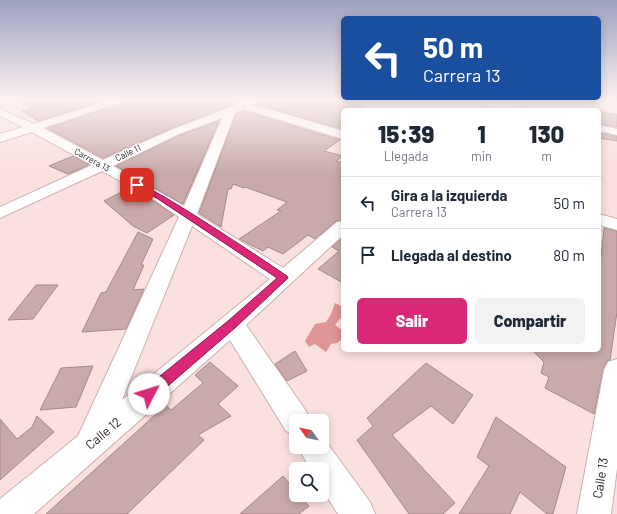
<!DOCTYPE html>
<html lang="es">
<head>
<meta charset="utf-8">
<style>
  :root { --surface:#fff; --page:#f2f2f3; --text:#1f2937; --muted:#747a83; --line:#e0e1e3; --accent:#db2777 }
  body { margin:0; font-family:Barlow,sans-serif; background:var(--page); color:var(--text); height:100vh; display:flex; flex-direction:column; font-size:15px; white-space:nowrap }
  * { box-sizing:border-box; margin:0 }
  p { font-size:13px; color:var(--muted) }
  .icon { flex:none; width:22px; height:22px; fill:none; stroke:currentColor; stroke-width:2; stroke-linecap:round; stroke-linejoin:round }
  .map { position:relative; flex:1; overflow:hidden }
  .drawer { position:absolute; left:341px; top:108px; width:260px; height:244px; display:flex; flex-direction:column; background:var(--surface); border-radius:6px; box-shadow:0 2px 10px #0003 }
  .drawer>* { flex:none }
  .banner { position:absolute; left:341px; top:16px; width:260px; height:84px; border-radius:6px; box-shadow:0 2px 10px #0003; background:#1a4fa0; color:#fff; overflow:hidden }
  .needle { width:26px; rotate:303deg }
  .buttons { position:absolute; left:289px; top:414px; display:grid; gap:8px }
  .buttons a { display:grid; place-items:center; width:40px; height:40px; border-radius:6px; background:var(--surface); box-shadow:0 2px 10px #0003; font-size:20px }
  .pin { position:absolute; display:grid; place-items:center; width:34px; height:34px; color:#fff; margin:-17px; border-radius:8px; box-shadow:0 2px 6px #0006 }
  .me { position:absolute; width:44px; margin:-22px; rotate:50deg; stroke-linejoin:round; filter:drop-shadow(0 0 3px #0008) }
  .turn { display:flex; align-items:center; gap:14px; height:84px; padding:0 16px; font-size:18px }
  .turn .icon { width:52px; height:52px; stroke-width:2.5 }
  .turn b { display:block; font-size:28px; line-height:34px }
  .eta { display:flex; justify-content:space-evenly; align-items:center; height:68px; text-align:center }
  .eta b { font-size:24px; font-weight:800; line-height:28px }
  .primary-button { display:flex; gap:8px; margin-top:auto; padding:8px 16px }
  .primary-button a { flex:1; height:46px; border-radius:6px; background:var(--accent); color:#fff; font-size:16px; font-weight:800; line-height:46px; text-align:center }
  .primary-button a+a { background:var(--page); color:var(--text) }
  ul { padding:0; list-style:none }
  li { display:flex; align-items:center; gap:12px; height:52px; padding:0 16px; border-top:1px solid var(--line) }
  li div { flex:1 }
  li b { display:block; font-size:15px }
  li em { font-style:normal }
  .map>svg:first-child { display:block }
  .forest { fill:#df9495 }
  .building { fill:#c8aaaa; stroke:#a68889 }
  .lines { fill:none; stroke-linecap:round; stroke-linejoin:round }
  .minor-casing { stroke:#cfb0b0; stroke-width:2 }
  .minor { fill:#fff; fill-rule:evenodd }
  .route { fill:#db2777; stroke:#8e194d }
  .labels { text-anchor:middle; stroke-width:3; stroke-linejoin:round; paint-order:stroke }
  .far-street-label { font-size:9px; fill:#25191a; stroke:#fff }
  .near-street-label { font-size:13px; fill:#25191a; stroke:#fff }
</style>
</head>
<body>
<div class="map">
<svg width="617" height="514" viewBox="0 0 617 514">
  <rect width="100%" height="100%" fill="#fbe0e0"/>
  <!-- forest -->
  <polygon class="forest" points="335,303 343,307 343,315 335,325 343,331 343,338 337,343 331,344 326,352 315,344 309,347 305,341 315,324 326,322 331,314"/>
  <!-- building -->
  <g class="building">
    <polygon points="14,100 106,100 38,121 22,111 33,108"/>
    <polygon points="125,100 245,100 237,102 235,104 170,129 103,158 47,128 122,103"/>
    <polygon points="265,100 375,100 356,110 343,110 343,129 258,105"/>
    <polygon points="244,111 340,140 324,151 343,156 336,161 343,163 343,220 336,221 315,239 308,235 283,254 268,247 263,251 239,239 281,211 277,210 287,202 245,187 244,188 233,184 231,189 228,189 221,227 199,213 236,114"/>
    <polygon points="599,111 617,115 617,127 599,124"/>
    <polygon points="219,121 183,204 142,181 148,178 127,172 116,166 180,135"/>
    <polygon points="599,133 617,136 617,141 599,138"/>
    <polygon points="73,156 89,165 68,174 49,166"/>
    <polygon points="129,188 155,202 174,215 147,233 133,226 104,201"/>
    <polygon points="604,228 617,231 617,312 610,360 607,361 603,370 594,414 545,388 549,377 541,373 544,362 532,350 599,350 599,274"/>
    <polygon points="138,232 153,239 141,265 144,265 133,290 144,289 126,329 82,332 101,293 106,292"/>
    <polygon points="343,237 343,283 318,269 339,251 332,247"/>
    <polygon points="36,285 58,285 33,319 8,320"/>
    <polygon points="295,351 307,371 287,381 275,364"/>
    <polygon points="210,362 238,386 218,404 231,416 198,435 204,440 127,514 46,514 166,405 171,410 203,383 195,375"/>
    <polygon points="426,363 473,395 453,424 431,406 392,435 455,503 443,514 409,514 357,440 373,426 367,418"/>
    <polygon points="93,366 76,407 40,410 61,368"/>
    <polygon points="37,416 54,432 0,480 0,419 17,439 32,427"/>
    <polygon points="496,417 566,467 553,514 547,514 520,492 510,514 459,514 489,466 477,457"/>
    <polygon points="283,476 296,491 296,495 299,495 309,506 299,514 240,514"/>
  </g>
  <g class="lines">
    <defs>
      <g id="minor">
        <path d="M110,100h14l-2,2 -79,26 60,32 68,-30 65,-25 1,-2 14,-3h13l-10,5 89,26v8l-99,-30 -9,4 -38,101 86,54 54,-46 6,-1v14l-97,90 60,86 4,10h-14v14l-10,-4 -56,-91 -196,174h-34v-15l78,-63 101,-219 -23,-16 -54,-30 -102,47v-11l92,-42 -60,-33 -32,10v-8l23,-7 -23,-11v-7l34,15zM222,118l-38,88 -71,-40 66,-32zM192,226l78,53 -148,121z"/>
        <polygon points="468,100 485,100 523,108 524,110 505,110 470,102"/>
        <polygon points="599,125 617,129 617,135 599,131"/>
        <polygon points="599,214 617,219 617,230 599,225"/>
        <polygon points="617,359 617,468 611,514 577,514 604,370 608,362"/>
        <polygon points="322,436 370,502 375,514 338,514 322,489 322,469 310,469 298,447 322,447"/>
      </g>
    </defs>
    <!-- minor casing -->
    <use href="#minor" class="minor-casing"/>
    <!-- minor -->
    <use href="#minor" class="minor"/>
  </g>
  <!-- sky -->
  <linearGradient id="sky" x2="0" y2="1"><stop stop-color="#9da1c1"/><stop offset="0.58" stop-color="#fdf1f1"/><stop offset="1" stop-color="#fdf1f1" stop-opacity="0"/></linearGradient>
  <rect width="617" height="172" fill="url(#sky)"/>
  <!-- route -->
  <path class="route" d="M135,183c11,-2 133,80 152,93l1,2 -52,49 -82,71 -5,2 -5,-2 -1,-4 1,-5 84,-68 49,-43 -119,-79 -23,-13z"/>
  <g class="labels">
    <!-- far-street labels -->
    <g class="far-street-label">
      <text transform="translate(128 153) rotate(-25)" y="3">Calle 11</text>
      <text transform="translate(92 160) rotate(29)" y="3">Carrera 13</text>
    </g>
    <!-- near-street labels -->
    <g class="near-street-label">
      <text transform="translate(103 433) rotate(-40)" y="5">Calle 12</text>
      <text transform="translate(600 478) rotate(-81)" y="5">Calle 13</text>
    </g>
  </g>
</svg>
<div class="buttons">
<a><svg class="needle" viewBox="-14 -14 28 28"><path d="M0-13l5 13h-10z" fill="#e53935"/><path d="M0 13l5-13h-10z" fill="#747a83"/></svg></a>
<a><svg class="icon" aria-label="search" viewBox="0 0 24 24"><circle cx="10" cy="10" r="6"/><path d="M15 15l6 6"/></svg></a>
</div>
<div class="pin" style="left:137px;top:185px;background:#d93025"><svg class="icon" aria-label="arrive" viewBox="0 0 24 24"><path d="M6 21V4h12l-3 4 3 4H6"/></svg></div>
<svg class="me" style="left:149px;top:394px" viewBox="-20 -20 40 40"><circle r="19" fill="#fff"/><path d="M0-13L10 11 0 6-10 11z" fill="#db2777"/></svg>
<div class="banner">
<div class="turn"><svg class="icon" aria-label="left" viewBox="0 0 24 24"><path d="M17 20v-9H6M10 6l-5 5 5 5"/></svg><div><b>50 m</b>Carrera 13</div></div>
</div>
<section class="drawer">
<div class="eta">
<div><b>15:39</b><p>Llegada</p></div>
<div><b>1</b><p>min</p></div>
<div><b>130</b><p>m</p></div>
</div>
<ul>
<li><svg class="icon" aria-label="left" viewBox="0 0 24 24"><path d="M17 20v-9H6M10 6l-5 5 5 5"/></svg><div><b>Gira a la izquierda</b><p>Carrera 13</p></div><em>50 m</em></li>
<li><svg class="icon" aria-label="arrive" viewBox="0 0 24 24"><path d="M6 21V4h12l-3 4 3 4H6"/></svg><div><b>Llegada al destino</b></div><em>80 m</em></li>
</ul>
<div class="primary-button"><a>Salir</a><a>Compartir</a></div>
</section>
</div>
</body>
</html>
